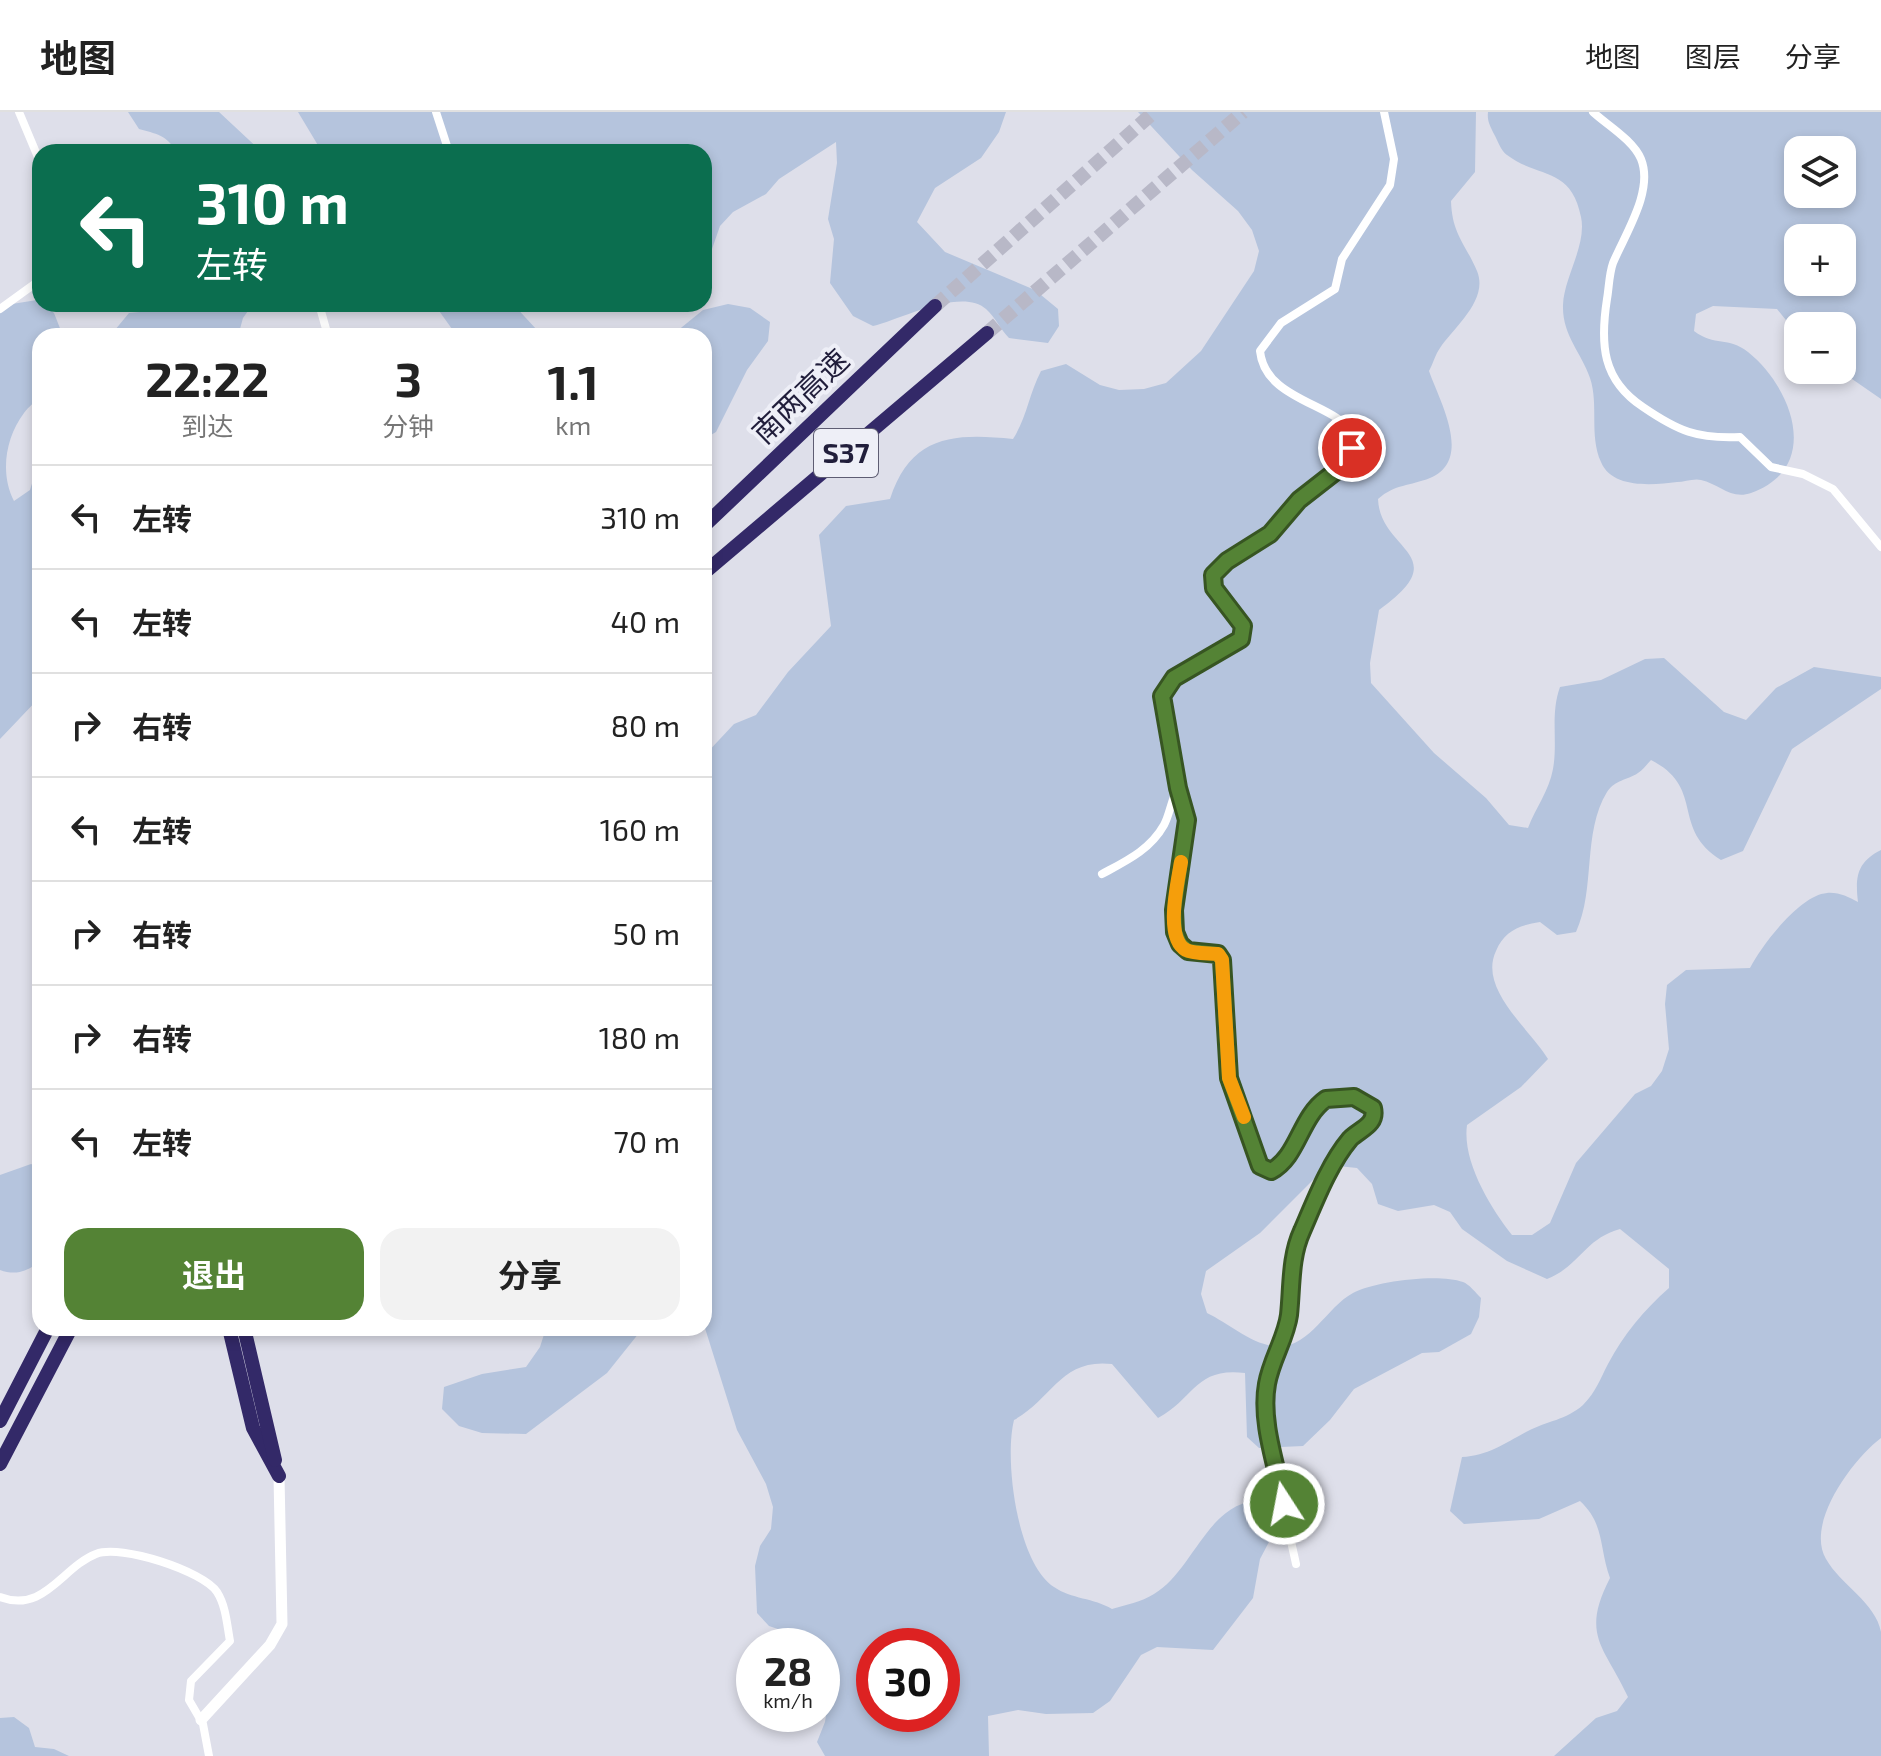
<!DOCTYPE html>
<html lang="zh">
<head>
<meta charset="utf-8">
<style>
  :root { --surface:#fff; --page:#f2f2f2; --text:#222; --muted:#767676; --line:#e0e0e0; --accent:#548335 }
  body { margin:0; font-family:"Exo 2","Noto Sans SC",sans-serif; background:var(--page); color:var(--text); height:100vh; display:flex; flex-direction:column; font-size:30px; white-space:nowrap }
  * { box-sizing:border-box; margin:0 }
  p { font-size:26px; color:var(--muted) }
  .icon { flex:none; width:44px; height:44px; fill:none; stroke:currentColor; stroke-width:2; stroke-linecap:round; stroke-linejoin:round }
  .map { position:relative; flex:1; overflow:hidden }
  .panel { position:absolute; left:32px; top:216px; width:680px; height:1008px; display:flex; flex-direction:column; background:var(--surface); border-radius:24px; box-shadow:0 4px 12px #0003 }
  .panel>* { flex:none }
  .banner { position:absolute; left:32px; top:32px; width:680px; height:168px; border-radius:24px; box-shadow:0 4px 12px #0003; background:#0b6e4f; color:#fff; overflow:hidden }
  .fabs { position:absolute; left:1784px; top:24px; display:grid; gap:16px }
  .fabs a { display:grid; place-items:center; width:72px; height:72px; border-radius:16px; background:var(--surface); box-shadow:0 4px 12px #0003; font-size:40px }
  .speed { position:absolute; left:736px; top:1516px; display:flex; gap:16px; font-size:40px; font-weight:700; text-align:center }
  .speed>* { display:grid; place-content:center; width:104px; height:104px; border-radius:50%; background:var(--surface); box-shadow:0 4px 12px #0003; line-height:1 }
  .speed small { font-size:20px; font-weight:400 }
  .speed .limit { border:12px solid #d22; background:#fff; color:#111 }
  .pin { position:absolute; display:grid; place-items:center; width:68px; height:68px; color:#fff; margin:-34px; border:4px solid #fff; border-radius:50%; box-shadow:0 2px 8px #0007 }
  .me { position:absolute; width:88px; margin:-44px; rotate:349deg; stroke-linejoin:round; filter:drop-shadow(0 0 6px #0008) }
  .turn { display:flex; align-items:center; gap:28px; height:168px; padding:0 32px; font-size:36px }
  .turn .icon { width:104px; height:104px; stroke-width:2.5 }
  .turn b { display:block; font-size:56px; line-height:68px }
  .eta { display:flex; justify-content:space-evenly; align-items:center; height:136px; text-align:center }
  .eta b { font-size:48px; font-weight:700; line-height:56px }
  .primary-button { display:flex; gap:16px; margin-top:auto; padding:16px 32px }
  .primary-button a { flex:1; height:92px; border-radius:24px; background:var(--accent); color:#fff; font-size:32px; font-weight:700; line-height:92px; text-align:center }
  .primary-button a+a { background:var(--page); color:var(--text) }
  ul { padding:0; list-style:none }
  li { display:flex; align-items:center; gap:24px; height:104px; padding:0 32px; border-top:2px solid var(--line) }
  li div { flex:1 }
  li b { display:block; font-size:30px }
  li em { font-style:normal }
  header { display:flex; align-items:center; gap:48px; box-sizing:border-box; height:112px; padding:0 40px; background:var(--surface); border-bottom:2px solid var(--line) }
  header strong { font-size:38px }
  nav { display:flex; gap:44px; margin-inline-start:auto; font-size:28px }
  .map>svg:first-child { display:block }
  .green { fill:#b5c4dd; fill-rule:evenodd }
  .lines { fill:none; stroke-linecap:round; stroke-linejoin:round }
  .highway-tunnel { stroke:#b8b8c7; stroke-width:14; stroke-dasharray:14 7; stroke-linecap:butt }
  .street { stroke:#fff; stroke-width:8 }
  .secondary { stroke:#fff; stroke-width:11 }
  .highway { stroke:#332968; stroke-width:14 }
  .route-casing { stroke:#375522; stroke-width:20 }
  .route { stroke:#548335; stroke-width:14 }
  .slow { stroke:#f59e0b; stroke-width:14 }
  .labels { text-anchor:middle; stroke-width:8; stroke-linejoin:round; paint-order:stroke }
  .shield { fill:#eeeff7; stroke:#5e5d73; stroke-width:2 }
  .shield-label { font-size:28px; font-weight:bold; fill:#211e3b }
  .street-label { font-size:30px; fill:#211e3b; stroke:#eeeff7 }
</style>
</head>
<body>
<header>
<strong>地图</strong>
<nav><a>地图</a><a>图层</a><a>分享</a></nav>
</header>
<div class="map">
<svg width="1881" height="1644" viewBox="0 0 1881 1644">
  <rect width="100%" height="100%" fill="#dedfea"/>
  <!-- green -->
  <g class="green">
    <path d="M128,0h91l43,40h-87c-5,-16 -21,-19 -36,-23z"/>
    <path d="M298,0h708l-7,20 -18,26 -46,30 -18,34 28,30 90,38 23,19 1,17 -11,17 -39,-5c-8,-8 -14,-21 -23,-29 -24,-22 -85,10 -113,17l-20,-10 -23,-33 4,-44 -6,-20 9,-56 -1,-21 -57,37 -13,15 -33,18 -13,14 -16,46v-120h-382z"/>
    <path d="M1138,0h338l-1,60 -24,29c1,33 14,42 26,70 12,29 -23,56 -37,77 -5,7 -7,16 -11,23 10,29 45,89 1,107 -20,8 -35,6 -52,21 2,53 79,55 1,111l-9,53 1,20 63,70 52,45 23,27 19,3c8,-21 21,-37 25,-59 5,-28 -3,-54 7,-82l41,-7 44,-21 19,-1 60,54 22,8 30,-32 38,-21 67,10v12l-89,60 -49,102 -22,9c-51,-32 -15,-72 -70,-100 -4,4 -8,10 -13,13 -12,8 -22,6 -31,19 -25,41 -11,97 -31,140l-19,3 -17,-13c-20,3 -36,9 -44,29 -18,38 34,78 52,108l-27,28 -54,38c-5,36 23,82 45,110h20l18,-12 26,-60 59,-69 16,-8 11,-15 7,-22 -4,-45 2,-19 19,-15 64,-2c12,-23 50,-73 77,-75 12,-1 21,4 31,9 -3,-25 -1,-40 23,-52v588c-28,21 -76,85 -55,121 14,25 50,44 55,73 0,37 0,86 0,124h-327l42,-38 21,-7 11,-14c-23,-50 -48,-61 -18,-119 -11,-30 -5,-54 -30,-77l-41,18 -75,5 -14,-13 12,-54c26,-1 43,-14 66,-26 19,-10 38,-11 55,-26 13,-13 17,-26 25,-41 16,-30 36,-54 61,-76v-19l-49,-40c-36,10 -40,37 -73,50l-40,-18 -45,-32 -12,-17 -16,-7 -36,6 -20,-7 -6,-20 -15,-16 -19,-2 -17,6 -61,61 -54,38 -5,23 6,19c21,10 43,30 66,33 36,5 52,-38 80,-53 22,-12 86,-20 110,-11 6,2 13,11 18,16l-2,19 -8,17 -32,18 -17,1 -68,36 -24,31 -27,26 -44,2 -12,-11 -2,-64c-50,-6 -50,25 -87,45l-46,-54c-51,-6 -60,35 -98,56 -10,40 3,143 40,167 17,12 40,11 58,22 14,-4 29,-7 42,-15 43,-25 57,-108 123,-91l1,22 -18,34 -7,39 -40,52 -56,-3 -16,8 -31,46 -17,12 -47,1 -28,-4 -30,6 1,40h-164l-8,-14 8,-20 9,-59 -12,-19 -53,-18 -12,-13 -2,-47 5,-20 11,-17 2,-22 -7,-23 -29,-54 -33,-105v-569l30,-32 22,-9 32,-43 43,-46 -12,-91 27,-29 44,-7c21,-64 64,-66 123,-60 14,-22 16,-45 28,-68l25,-7 34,21 19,5 25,-1 22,-6 35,-32 53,-80 5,-20 -7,-21 -14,-19 -46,-41zM874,1534h68v68h-68z"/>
    <path d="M1488,0h393v287l-42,-29h3v-44h-44v9l-21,-26 -64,-3 -17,8 -2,17c21,16 34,5 54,21 45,36 74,116 3,141 -20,7 -32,-9 -50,-13 -7,-2 -17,2 -24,2 -24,3 -65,7 -76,-20 -12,-27 -2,-57 -11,-84 -9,-26 -28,-43 -27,-73 1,-28 24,-60 18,-88 -10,-51 -42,-38 -74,-62 -6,-4 -9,-14 -13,-21 -4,-8 -7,-13 -6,-22zM1798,38h44v44h-44zM1798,126h44v44h-44z"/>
    <path d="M37,188l17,13 9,23h-23c0,17 5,41 0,57 -2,7 -12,14 -16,20 -19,25 -24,61 -10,88l16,-11 10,-33v240l-40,42v-427l12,-8z"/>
    <polygon points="180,192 253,192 243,206 238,224 110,224 129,201 170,197"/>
    <polygon points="428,192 513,192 537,218 549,224 457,224 437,196"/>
    <polygon points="728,192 750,196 770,210 768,229 747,258 716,320 704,327 704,224 671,224 703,198"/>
    <path d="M31,1052l9,3v95c-13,9 -24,14 -40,8v-95z"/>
    <polygon points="546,1216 643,1216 607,1261 526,1322 482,1321 459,1314 442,1297 444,1275 482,1262 526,1255 540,1235"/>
    <polygon points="14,1605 29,1616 35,1635 54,1637 69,1644 0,1644 0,1606"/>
  </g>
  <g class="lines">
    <!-- highway-tunnel -->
    <g class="highway-tunnel">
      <polyline points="935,194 1154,0"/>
      <polyline points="987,221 1243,0"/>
    </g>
    <!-- street -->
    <g class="street">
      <polyline points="19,0 40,50"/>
      <polyline points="436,0 449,40"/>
      <path d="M1593,0c14,13 40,28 48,47 13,32 -16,75 -28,104 -4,11 -4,25 -6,36 -7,45 -5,81 36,108 35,24 54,32 97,30l31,30 32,7 30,15 48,58"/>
      <polyline points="319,192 328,224"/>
      <polyline points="0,197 40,168"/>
      <path d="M1102,762c24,-13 48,-24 62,-49 6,-11 7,-25 14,-37"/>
      <path d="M1296,1452c-9,-43 -36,-141 -29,-180 4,-23 19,-45 22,-69 3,-27 3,-53 11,-79 8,-26 32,-76 50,-97 10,-10 27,-14 23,-31l-19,-11 -28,2c-26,18 -27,58 -55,72l-11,-5 -31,-88 -7,-118 -4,-6 -30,-3 -8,-7 -5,-12 -1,-22 13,-90 -9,-32 -16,-92 12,-18 67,-39 2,-13 -29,-38 -1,-13c16,-17 35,-26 54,-40 13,-9 22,-25 34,-36 16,-15 61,-36 51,-64 -11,-31 -87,-33 -92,-84l21,-28 54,-34 7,-30 48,-74 4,-26 -10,-47"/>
      <path d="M0,1485c44,17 62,-30 96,-43 25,-10 107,17 121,38 9,14 10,33 13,49l-39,40 -2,19 14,24 6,32"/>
    </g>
    <!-- secondary -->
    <polyline class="secondary" points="201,1608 270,1533 282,1512 279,1364"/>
    <!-- highway -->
    <g class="highway">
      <polyline points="704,414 935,194"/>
      <polyline points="704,461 987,221"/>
      <polyline points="229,1216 253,1316 279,1364"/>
      <polyline points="244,1216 275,1348"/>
      <polyline points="0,1309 48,1216"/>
      <polyline points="0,1352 71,1216"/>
    </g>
  </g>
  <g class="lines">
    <defs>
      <path id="route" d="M1284,1392c-7,-37 -24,-82 -17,-120 4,-24 19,-46 22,-69 3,-28 1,-58 13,-84 13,-30 27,-67 48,-92 10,-10 27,-14 23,-31l-19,-11 -28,2c-26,18 -28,58 -55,72l-11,-5 -31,-88 -7,-118 -4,-6 -30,-3 -8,-7 -5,-12 -1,-22 13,-90 -9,-32 -16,-92 12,-18 67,-39 2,-13 -29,-38 -1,-13 14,-14 43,-27 29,-34 41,-32 12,-20"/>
    </defs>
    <!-- route casing -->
    <use href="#route" class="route-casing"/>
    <!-- route -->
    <use href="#route" class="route"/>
    <!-- slow -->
    <path class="slow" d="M1181,750c-3,20 -17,76 5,88 8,4 23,3 32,4l4,6 7,118 15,39"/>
  </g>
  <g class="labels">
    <!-- shield labels -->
    <rect class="shield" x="814" y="317" width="64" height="48" rx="6"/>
    <g class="shield-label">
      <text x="846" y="351">S37</text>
    </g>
    <!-- street labels -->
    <g class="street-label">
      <text transform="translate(801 285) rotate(-44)" y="10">南两高速</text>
    </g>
  </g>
</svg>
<div class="fabs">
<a><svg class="icon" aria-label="layers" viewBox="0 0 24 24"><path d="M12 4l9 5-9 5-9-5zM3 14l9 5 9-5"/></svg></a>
<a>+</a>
<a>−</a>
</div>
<div class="speed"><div>28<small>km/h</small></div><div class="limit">30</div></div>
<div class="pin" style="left:1352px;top:336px;background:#d93025"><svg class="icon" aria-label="arrive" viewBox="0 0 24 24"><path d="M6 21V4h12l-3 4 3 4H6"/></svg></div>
<svg class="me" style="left:1284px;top:1392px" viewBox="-20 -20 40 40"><circle r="17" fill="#548335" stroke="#fff" stroke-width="3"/><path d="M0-11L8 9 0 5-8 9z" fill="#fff"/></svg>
<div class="banner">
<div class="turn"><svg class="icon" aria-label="left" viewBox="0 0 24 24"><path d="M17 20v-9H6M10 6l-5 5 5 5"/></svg><div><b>310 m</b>左转</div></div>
</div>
<section class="panel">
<div class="eta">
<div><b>22:22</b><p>到达</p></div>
<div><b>3</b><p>分钟</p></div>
<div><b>1.1</b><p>km</p></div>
</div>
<ul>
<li><svg class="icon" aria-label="left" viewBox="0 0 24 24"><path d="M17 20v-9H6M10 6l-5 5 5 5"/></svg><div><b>左转</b></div><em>310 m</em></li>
<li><svg class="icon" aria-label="left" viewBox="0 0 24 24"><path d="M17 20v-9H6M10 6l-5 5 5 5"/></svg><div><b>左转</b></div><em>40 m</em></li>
<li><svg class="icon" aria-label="right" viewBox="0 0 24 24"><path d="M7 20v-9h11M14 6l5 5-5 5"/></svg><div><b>右转</b></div><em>80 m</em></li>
<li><svg class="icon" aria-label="left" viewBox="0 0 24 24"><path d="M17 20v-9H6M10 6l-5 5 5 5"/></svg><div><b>左转</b></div><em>160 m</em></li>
<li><svg class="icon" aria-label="right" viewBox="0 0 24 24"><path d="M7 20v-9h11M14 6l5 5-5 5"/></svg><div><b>右转</b></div><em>50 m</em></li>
<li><svg class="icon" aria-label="right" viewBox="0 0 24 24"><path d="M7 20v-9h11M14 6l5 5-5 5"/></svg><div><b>右转</b></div><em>180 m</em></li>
<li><svg class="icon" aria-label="left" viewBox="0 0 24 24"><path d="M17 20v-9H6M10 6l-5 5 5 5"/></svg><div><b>左转</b></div><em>70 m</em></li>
</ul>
<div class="primary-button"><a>退出</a><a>分享</a></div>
</section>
</div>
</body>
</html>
